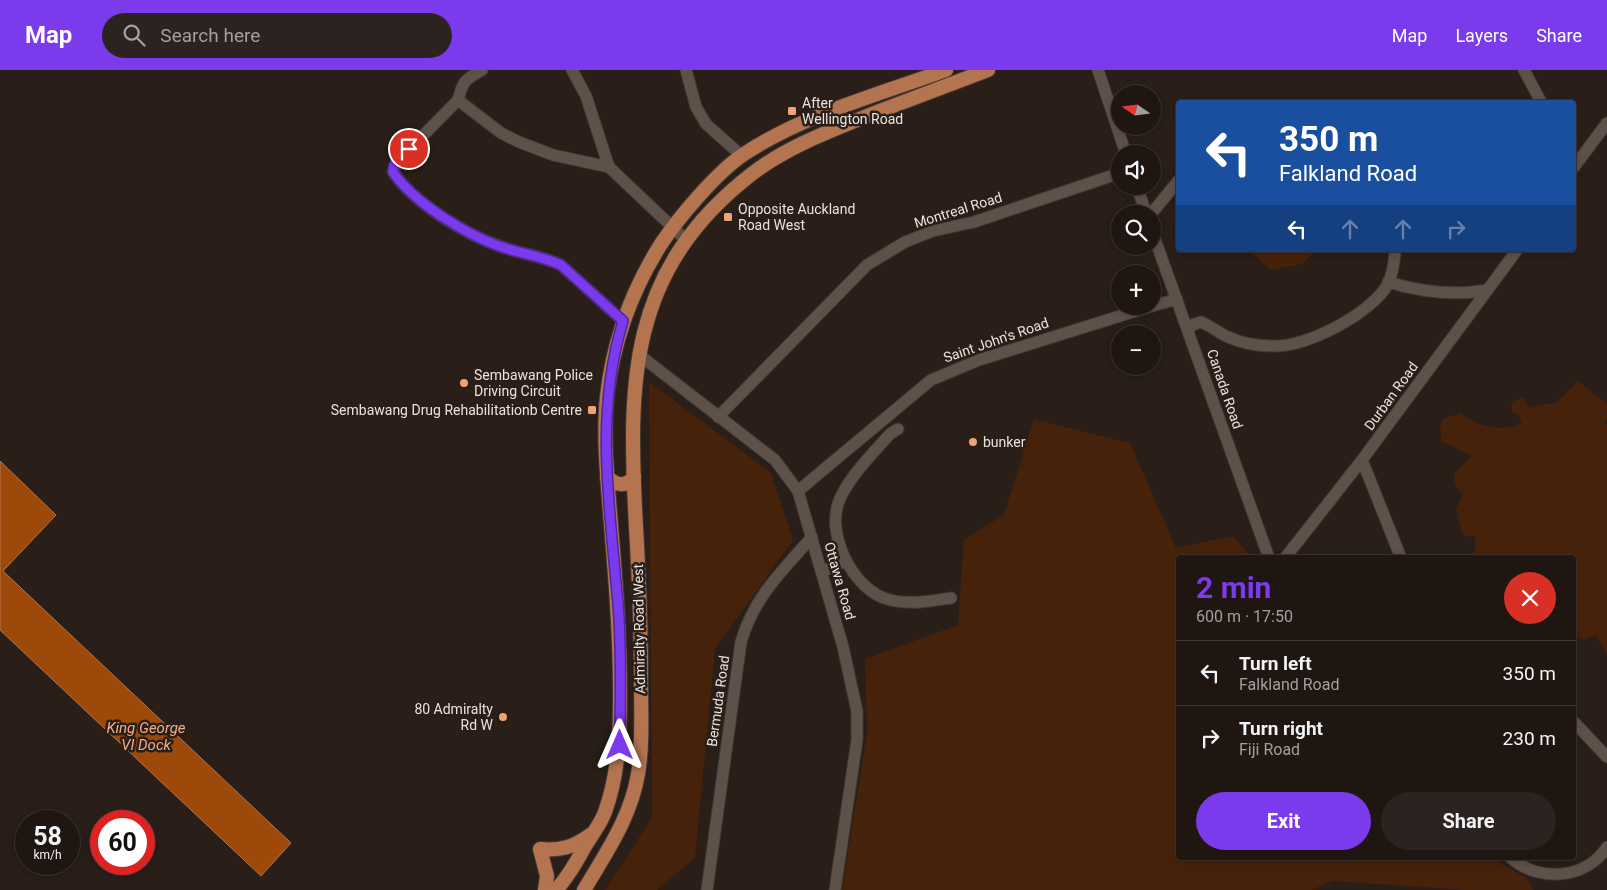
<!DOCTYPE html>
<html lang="en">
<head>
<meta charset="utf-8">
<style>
  :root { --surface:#1f1612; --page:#2c2320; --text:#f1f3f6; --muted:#a19f9f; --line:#3c3532; --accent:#7c3aed }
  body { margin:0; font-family:Roboto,sans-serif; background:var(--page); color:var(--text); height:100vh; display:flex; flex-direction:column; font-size:19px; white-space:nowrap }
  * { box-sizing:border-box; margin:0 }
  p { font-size:16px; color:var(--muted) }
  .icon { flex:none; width:28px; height:28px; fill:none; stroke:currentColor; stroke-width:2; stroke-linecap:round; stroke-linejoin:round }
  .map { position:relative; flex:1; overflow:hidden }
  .side { position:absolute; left:1176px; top:485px; width:400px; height:305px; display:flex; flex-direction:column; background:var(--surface); border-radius:5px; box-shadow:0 2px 8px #0003,0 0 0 1px var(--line) }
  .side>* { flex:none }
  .banner { position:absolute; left:1176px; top:30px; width:400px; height:152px; border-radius:5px; box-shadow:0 2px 8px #0003,0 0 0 1px var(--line); background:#1a4fa0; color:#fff; overflow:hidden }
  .needle { width:32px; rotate:284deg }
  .controls { position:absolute; left:1111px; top:15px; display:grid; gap:10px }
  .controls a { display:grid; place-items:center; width:50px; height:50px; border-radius:50%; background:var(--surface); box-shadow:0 2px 8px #0003,0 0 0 1px var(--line); font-size:25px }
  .speed { position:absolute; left:15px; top:740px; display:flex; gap:10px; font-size:25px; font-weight:700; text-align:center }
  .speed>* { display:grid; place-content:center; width:65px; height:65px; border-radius:50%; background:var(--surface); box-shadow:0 2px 8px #0003,0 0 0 1px var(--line); line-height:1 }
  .speed small { font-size:12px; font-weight:400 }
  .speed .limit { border:8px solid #d22; background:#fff; color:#111 }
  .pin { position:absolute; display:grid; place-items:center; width:42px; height:42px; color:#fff; margin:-21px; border:2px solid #fff; border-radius:50%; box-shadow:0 1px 5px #0007 }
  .me { position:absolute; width:55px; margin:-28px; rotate:0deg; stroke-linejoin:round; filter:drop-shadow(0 0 4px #0008) }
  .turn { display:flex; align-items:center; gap:18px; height:105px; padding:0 20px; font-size:22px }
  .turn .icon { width:65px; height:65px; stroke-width:2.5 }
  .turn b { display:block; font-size:35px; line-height:42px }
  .lanes { display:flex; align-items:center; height:48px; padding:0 20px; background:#0003; justify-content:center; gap:25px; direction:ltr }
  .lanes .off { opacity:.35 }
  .round { display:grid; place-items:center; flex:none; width:52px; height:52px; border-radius:26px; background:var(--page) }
  .overview { display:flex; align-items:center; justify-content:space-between; height:85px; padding:0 20px }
  h1 { font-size:30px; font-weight:700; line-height:38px; color:var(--accent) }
  .primary-button { display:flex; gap:10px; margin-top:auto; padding:10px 20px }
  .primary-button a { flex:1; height:58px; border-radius:30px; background:var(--accent); color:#fff; font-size:20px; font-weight:700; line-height:58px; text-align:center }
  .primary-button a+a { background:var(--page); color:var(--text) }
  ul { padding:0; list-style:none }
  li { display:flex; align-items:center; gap:15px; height:65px; padding:0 20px; border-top:1px solid var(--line) }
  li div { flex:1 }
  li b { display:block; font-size:19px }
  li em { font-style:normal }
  header { display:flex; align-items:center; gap:30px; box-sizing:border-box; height:70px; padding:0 25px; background:var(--accent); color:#fff }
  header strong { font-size:24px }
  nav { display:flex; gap:28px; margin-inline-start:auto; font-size:18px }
  .search { width:350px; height:45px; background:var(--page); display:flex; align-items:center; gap:12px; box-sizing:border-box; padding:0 18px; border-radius:28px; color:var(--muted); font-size:19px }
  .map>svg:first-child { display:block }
  .green { fill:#47220b }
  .water { fill:#9c490a; stroke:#b3774a }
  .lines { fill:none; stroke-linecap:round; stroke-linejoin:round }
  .minor-casing { stroke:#413834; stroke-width:13 }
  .major-casing { stroke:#413834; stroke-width:16 }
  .minor { stroke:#5e514a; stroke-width:11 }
  .major { stroke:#b47450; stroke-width:14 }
  .route-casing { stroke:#51269a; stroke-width:12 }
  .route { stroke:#7c3aed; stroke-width:9 }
  .poi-dot { fill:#f0a378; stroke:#291e18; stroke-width:2 }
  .labels { text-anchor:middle; stroke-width:5; stroke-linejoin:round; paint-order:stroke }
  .poi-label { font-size:14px; fill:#eae2de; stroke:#291e18; text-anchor:start }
  .street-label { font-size:14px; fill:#eae2de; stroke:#291e18 }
  .water-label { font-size:15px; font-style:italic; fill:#f1ad87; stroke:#291e18 }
</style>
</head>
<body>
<header>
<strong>Map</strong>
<div class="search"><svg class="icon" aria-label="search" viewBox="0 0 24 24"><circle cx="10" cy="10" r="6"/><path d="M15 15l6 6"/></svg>Search here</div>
<nav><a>Map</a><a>Layers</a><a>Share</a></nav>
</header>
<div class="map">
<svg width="1607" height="820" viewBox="0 0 1607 820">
  <rect width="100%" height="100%" fill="#291e18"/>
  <!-- green -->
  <g class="green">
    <polygon points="1248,180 1317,180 1302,194 1271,200"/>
    <path d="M1578,311l29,23v15l-3,3 3,2v230l-12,-19 -12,5 -9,-4v-78l-103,-1 5,-11 -1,-9 -12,-2 -7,-26 7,-14c-18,-22 -6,-23 9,-39l-30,-15 -2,-11 3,-11 17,-6c16,13 43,20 62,10l-3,-8 -6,-2 -2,-10 9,-5 5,1 4,9 28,-6z"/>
    <polygon points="649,312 771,403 793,470 715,579 695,788 657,820 605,820 652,748"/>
    <polygon points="1034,349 1130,373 1176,478 1233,466 1251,487 1179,488 1179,788 1492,788 1529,810 1533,820 1467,820 1333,811 1311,820 842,820 867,662 865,589 958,555 964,469 1004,445"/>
  </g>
  <!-- water -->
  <polygon class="water" points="0,391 56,445 3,501 291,773 261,806 0,560"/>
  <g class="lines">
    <defs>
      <g id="minor">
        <path d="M482,0c-18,10 -19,11 -24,30l-61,62 -4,10c22,32 73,63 109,75 20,7 40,9 59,18l62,56"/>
        <polyline points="572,0 586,26 609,97"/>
        <polyline points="686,0 696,37 706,54 742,86"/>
        <polyline points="1098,0 1126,84"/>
        <polyline points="1524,0 1541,32"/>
        <polyline points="458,30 501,63 519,72 553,85 609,97 687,171"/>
        <polyline points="1574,97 1607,53"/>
        <polyline points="1137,116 1146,144"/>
        <polyline points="1151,144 1179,110"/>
        <polyline points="1152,161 1269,488"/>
        <path d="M1388,212c33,10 66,14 99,8"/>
        <polyline points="1152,236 1177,229"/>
        <path d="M1189,260l3,-5 9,-3c10,4 18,11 27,15 13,6 31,9 45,9 33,2 99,-33 115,-62 4,-9 7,-24 7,-34"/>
        <polyline points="638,284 775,390 798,421 843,577 857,641 857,670 835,820"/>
        <polyline points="718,347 867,195 905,172 933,161 974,152 1120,103"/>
        <path d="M898,359l-8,5c-16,18 -45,47 -52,70 -11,34 17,88 52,96 21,5 41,1 61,-2"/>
        <polyline points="1362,390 1401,488"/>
        <polyline points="798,421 931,310 979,290 1152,236"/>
        <polyline points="1285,488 1362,390 1517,180"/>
        <polyline points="823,501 846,491"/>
        <polyline points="1574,652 1607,687"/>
        <path d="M1511,788c29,25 75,21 96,-11"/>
        <path d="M707,820l34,-248c13,-45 41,-71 71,-105"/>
      </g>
      <g id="major">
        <path d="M607,407c9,8 18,11 27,0"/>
        <path d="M545,820l2,-14 -7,-27c20,2 34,-2 50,-14"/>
        <path d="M556,820c12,-13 20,-27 28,-42 7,-12 16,-23 21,-36 14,-39 15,-79 15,-120 0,-60 -5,-119 -10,-179 -3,-38 -7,-79 -3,-117 6,-54 25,-106 54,-152 18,-27 56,-72 83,-90 61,-40 134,-59 202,-84"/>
        <path d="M584,820c22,-37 47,-73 54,-116 5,-30 3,-62 3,-93 0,-51 -2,-103 -5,-154 -8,-145 -9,-257 117,-354 37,-28 82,-44 124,-61 37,-14 74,-28 111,-42"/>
      </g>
    </defs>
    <!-- minor casing -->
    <use href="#minor" class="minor-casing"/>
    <!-- major casing -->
    <use href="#major" class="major-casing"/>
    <!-- minor -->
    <use href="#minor" class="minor"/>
    <!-- major -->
    <use href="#major" class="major"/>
  </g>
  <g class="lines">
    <defs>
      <path id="route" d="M409,79l-15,16 -1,7c20,30 75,64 109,75 20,7 40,9 59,18l62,56c-29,95 -13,187 -5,283 4,47 2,94 2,141"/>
    </defs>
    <!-- route casing -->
    <use href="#route" class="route-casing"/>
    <!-- route -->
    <use href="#route" class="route"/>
  </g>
  <!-- markers -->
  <g class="poi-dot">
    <rect x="787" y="36" width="10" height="10" rx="2.5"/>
    <rect x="723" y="142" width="10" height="10" rx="2.5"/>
    <circle cx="464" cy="313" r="5"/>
    <rect x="587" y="335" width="10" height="10" rx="2.5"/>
    <circle cx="973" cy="372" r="5"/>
    <circle cx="503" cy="647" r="5"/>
  </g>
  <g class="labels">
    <!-- poi labels -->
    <g class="poi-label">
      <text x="802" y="38">After<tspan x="802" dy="16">Wellington Road</tspan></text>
      <text x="738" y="144">Opposite Auckland<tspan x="738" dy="16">Road West</tspan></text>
      <text x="474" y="310">Sembawang Police<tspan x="474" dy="16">Driving Circuit</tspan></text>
      <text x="582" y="345" text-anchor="end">Sembawang Drug Rehabilitationb Centre</text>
      <text x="983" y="377">bunker</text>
      <text x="493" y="644" text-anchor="end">80 Admiralty<tspan x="493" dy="16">Rd W</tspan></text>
    </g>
    <!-- street labels -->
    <g class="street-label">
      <text transform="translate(958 140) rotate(-17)" y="5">Montreal Road</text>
      <text transform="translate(996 270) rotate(-19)" y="5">Saint John's Road</text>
      <text transform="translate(1225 319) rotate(71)" y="5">Canada Road</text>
      <text transform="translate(1391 326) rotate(-54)" y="5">Durban Road</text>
      <text transform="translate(840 511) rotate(74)" y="5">Ottawa Road</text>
      <text transform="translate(639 559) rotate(-91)" y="5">Admiralty Road West</text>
      <text transform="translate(718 631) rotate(-82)" y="5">Bermuda Road</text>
    </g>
    <!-- water labels -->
    <g class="water-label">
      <text x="146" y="663">King George<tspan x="146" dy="17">VI Dock</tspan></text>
    </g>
  </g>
</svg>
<div class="controls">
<a><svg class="needle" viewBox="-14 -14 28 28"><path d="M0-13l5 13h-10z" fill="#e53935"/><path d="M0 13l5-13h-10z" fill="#a19f9f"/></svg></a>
<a><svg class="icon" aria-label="sound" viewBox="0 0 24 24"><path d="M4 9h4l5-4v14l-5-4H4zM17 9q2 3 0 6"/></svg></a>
<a><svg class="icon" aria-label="search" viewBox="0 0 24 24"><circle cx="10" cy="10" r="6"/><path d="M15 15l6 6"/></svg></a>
<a>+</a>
<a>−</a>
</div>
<div class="speed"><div>58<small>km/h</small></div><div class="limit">60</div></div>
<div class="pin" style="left:409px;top:79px;background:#d93025"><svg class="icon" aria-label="arrive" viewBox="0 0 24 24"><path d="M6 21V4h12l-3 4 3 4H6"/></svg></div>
<svg class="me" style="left:620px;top:675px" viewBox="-20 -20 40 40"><path d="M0-17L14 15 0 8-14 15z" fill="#7c3aed" stroke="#fff" stroke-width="4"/></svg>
<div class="banner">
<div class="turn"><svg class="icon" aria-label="left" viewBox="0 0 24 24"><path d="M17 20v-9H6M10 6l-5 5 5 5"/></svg><div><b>350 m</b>Falkland Road</div></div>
<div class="lanes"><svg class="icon" aria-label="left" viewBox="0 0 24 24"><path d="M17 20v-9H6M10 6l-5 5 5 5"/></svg><svg class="icon off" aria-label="ahead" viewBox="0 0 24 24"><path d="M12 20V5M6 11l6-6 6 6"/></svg><svg class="icon off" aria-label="ahead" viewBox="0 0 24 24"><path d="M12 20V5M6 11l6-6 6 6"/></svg><svg class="icon off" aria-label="right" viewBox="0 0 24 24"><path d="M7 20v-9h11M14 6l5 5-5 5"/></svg></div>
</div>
<section class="side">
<div class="overview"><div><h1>2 min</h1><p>600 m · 17:50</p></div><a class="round" style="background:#d93025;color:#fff"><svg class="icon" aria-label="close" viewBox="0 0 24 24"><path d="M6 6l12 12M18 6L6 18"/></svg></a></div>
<ul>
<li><svg class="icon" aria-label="left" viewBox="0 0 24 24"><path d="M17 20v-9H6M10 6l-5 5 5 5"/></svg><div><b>Turn left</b><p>Falkland Road</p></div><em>350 m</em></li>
<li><svg class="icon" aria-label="right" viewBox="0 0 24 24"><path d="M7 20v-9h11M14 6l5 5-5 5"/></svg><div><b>Turn right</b><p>Fiji Road</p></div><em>230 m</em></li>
</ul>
<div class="primary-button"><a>Exit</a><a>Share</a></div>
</section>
</div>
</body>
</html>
